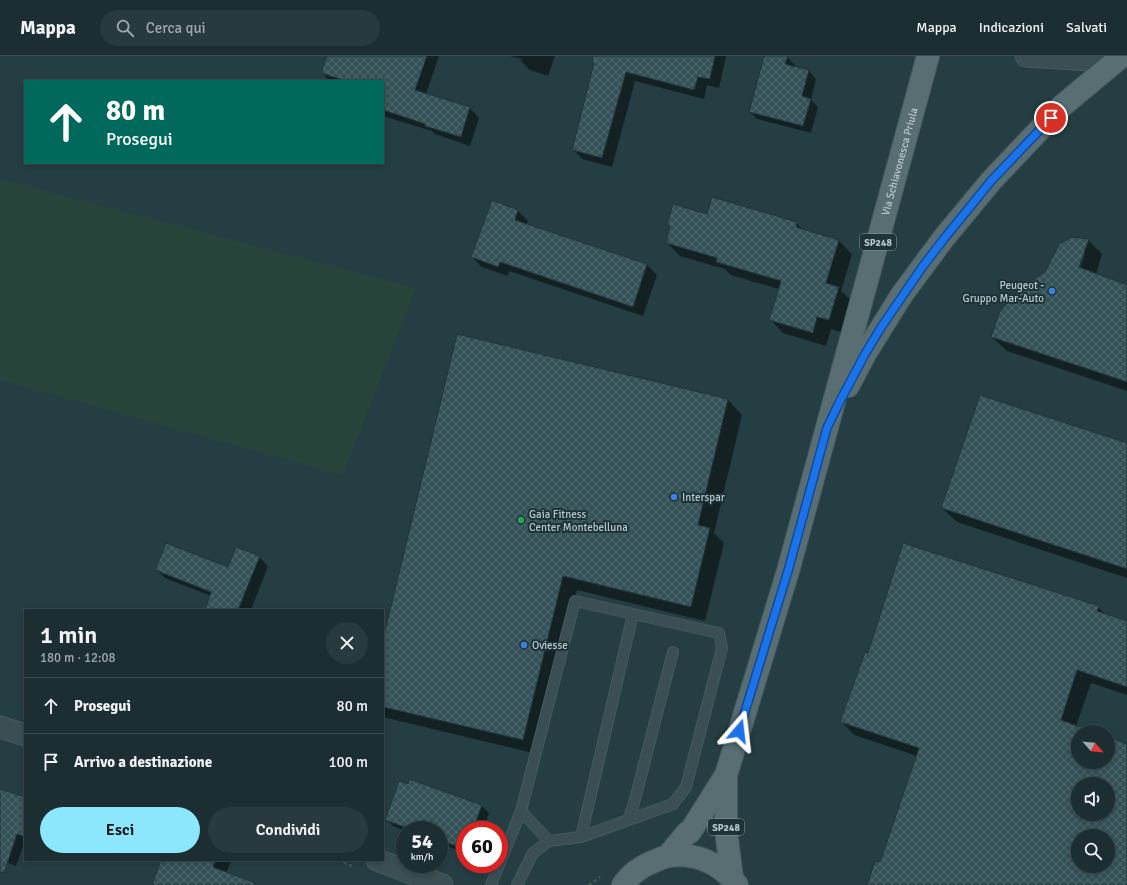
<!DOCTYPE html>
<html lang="it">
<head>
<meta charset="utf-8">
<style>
  :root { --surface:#1c2e32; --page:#293a3e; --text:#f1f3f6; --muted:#a0a8ac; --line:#3a4a4d; --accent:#8ce6fc }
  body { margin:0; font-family:Signika,sans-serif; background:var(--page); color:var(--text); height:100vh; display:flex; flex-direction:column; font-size:15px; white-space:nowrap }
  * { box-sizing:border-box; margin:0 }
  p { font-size:13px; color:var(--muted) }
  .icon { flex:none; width:22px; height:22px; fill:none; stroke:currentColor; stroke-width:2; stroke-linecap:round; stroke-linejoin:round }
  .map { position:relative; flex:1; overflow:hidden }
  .sheet { position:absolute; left:24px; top:553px; width:360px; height:252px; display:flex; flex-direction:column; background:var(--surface); border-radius:0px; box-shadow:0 2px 6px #0003,0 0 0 1px var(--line) }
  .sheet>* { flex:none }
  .guide { position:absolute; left:24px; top:24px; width:360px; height:84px; border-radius:0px; box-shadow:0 2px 6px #0003,0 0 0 1px var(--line); background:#00695c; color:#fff; overflow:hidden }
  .needle { width:26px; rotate:117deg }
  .tools { position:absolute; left:1071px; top:669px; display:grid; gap:8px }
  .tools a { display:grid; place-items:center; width:44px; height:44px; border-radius:50%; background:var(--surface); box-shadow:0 2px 6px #0003,0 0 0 1px var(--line); font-size:20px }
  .speed { position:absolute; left:396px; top:765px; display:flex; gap:8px; font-size:20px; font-weight:700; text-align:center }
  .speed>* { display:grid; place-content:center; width:52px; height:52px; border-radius:50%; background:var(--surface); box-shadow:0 2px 6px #0003,0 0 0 1px var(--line); line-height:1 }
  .speed small { font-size:10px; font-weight:400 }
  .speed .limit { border:6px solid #d22; background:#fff; color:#111 }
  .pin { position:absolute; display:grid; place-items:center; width:34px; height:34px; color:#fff; margin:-17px; border:2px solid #fff; border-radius:50%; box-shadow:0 1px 4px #0007 }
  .me { position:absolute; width:44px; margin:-22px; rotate:17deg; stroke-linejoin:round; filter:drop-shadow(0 0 3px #0008) }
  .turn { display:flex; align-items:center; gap:14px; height:84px; padding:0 16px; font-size:18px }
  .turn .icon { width:52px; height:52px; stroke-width:2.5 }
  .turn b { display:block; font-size:28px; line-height:34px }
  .round { display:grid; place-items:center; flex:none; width:42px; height:42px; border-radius:21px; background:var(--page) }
  .summary { display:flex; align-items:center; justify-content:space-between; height:68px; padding:0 16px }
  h1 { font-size:24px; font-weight:600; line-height:30px }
  .primary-button { display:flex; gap:8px; margin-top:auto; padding:8px 16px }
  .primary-button a { flex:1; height:46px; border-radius:24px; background:var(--accent); color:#111; font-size:16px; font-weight:600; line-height:46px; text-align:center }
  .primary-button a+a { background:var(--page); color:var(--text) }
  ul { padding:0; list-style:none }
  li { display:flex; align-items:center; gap:12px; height:56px; padding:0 16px; border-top:1px solid var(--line) }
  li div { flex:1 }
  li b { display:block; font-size:15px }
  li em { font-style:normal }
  header { display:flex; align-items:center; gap:24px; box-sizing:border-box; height:56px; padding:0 20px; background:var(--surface); border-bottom:1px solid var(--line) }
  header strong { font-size:19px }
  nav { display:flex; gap:22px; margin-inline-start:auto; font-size:14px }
  .search { width:280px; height:36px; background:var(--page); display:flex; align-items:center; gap:10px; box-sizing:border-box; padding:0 14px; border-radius:22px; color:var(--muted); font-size:15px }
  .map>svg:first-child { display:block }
  .grass { fill:#27443b }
  .shadow { fill:#0007; fill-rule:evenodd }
  .building { fill:url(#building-cross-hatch); stroke:#20353a; fill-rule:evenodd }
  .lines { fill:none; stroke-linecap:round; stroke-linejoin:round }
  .lane-casing { stroke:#465a5f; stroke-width:12 }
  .street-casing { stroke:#465a5f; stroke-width:23 }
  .primary-casing { stroke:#465a5f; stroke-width:24 }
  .path { stroke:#415c53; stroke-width:2.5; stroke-dasharray:3 3; stroke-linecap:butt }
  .lane { stroke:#3a4e53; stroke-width:10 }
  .street { stroke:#3a4e53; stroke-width:21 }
  .primary { stroke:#586e73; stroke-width:22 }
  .route-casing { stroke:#114b97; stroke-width:10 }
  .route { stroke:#1a73e8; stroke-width:7 }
  .shop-dot { fill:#3f7fe0; stroke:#1e3338; stroke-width:1.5 }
  .leisure-dot { fill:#2e9e5b; stroke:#1e3338; stroke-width:1.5 }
  .labels { text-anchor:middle; stroke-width:4; stroke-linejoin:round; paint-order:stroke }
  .shield { fill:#1e3338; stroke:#899ba0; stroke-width:1 }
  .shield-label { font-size:10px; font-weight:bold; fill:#b7c8cc }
  .street-label { font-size:11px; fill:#b7c8cc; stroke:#1e3338 }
  .poi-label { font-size:11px; fill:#b7c8cc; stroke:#1e3338; text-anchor:start }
</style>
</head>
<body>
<header>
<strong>Mappa</strong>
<div class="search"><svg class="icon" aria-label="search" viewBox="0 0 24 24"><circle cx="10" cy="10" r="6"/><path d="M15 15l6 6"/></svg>Cerca qui</div>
<nav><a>Mappa</a><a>Indicazioni</a><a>Salvati</a></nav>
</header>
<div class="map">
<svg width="1127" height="829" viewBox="0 0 1127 829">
  <defs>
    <pattern id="building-cross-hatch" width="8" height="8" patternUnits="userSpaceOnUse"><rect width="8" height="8" fill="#345157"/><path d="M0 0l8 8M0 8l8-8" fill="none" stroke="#4f696e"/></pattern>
  </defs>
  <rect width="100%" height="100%" fill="#253e43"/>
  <!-- grass -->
  <polygon class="grass" points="0,123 416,232 343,419 0,324"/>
  <!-- shadow -->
  <g class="shadow">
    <polygon points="328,0 439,0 426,38 470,52 479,62 470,90 435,78 432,75 383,60 383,25 330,25 322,17"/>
    <polygon points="510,0 555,0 548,20 530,14 521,5 522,3"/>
    <polygon points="597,0 726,0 719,32 707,29 704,43 635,25 612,111 582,103 573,93"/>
    <polygon points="765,0 783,0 787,1 795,9 794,11 809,15 816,23 811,44 818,51 811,77 757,63 750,56"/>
    <polygon points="518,155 528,165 526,169 647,209 657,219 643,260 509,215 508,220 482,211 472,201"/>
    <polygon points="708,160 796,167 804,174 839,185 852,198 841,235 852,245 843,277 831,273 826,290 783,277 770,263 779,233 731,219 725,213 680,200 667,187 671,171 668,168"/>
    <path d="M1088,184l14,14 -6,20 31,12v105l-120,-40 -15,-14 53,-64zM1083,197h2l-6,19 -2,-1z"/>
    <polygon points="457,279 728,344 742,359 714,477 724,487 705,565 577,534 537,698 383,661 383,587"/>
    <polygon points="1127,388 1127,522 957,466 942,452"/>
    <polygon points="259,501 268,510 251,554 205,554 211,540 165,522 156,513 228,512"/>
    <path d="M1098,551l8,8 21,7v73l-36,-12 -15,43 15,6h-13v30h30v-24l19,7v140h-259l12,-22 37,-107 -63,-21 -13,-14zM1078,728h30v30h-30zM1078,780h30v30h-30z"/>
    <polygon points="0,734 25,742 25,785 16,810 0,804"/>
    <polygon points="482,750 489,757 483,774 465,774 465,797 439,787 439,774 405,775 393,770 386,763"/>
    <polygon points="162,804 231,804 225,821 229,829 153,829"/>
  </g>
  <!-- building -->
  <g class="building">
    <polygon points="327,0 427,0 415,34 470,51 461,81 425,70 425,68 383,54 383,25 346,25 321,17"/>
    <polygon points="593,0 715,0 710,23 698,21 694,34 626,16 602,102 572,94 594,7 592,7"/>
    <polygon points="764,0 788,0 785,8 809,14 802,40 811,43 803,70 749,56"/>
    <polygon points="712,141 797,166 796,171 839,184 826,227 839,231 829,264 817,261 813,277 769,264 781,225 716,206 717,202 666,187 670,170 667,169 673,148 707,158"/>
    <polygon points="492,144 518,154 515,164 647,208 633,251 500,206 498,211 471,201"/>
    <polygon points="1072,181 1089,183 1079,211 1127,229 1127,326 991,281 999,257 1020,232 1045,216 1059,188"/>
    <polygon points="457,278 728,343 698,469 710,472 691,551 563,520 523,684 383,651 383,583"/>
    <polygon points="980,339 1127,387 1127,513 941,452"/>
    <polygon points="166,487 228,511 236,491 260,500 238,554 205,554 211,536 155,514"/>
    <path d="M903,487l196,63 -2,5 30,10v66l-50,-17 -16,50 33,12h-16v30h30v-25l19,7v141h-260l8,-24 5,1 39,-114 -79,-26 25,-70 3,1zM1078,728h30v30h-30zM1078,780h30v30h-30z"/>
    <polygon points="409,723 482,749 473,774 465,774 465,793 439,784 439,774 413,774 385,764 399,725 408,728"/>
    <polygon points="0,733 25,741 25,781 17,778 4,817 0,816"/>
    <polygon points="161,804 216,804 213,811 255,827 254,829 152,829"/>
  </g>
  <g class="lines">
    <defs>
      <g id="lane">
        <polyline points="521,755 549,785"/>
        <polyline points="628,764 634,747 673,596"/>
        <polyline points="581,781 633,558"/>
        <polyline points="491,829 521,755 575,545 719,577 722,592 686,731 673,748 581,781 549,785 533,797 517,829"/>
      </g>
      <g id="street">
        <polyline points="1026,0 1090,4 1098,8 1105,14"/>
        <polyline points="0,671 25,679"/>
        <polyline points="377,804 442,829"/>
      </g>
      <g id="primary">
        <polyline points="848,330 865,298 901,240 943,183 991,125 1062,50 1122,0"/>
        <polyline points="726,719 726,774 732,822"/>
        <path id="s1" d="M668,800l19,-23 3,-1 36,-57 62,-204 140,-515"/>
        <path d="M623,829c8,-12 19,-19 32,-24 4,-2 9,-4 14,-5 27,-4 52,8 68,29"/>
      </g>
    </defs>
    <!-- lane casing -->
    <use href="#lane" class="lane-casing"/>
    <!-- street casing -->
    <use href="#street" class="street-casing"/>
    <!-- primary casing -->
    <use href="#primary" class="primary-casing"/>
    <!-- path -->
    <g class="path">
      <polyline points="338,804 354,811"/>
      <polyline points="589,829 600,821"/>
    </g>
    <!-- lane -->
    <use href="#lane" class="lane"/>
    <!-- street -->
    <use href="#street" class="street"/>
    <!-- primary -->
    <use href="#primary" class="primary"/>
  </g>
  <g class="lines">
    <defs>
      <polyline id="route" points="739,675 788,515 827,372 838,349 865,298 882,270 923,210 943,184 991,125 1051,62"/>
    </defs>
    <!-- route casing -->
    <use href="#route" class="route-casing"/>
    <!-- route -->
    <use href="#route" class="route"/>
  </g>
  <!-- markers -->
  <g class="shop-dot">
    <circle cx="1052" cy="235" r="4"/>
    <circle cx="674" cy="441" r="4"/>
    <circle cx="524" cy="589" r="4"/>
  </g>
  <circle class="leisure-dot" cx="521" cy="464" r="4"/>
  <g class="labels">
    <!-- shield labels -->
    <g class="shield">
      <rect x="860" y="178" width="36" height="16" rx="3"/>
      <rect x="708" y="763" width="36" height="16" rx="3"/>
    </g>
    <g class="shield-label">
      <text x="878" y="190">SP248</text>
      <text x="726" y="775">SP248</text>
    </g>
    <!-- street labels -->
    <g class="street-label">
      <text dy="4" stroke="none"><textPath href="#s1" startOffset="738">Via Schiavonesca Priula</textPath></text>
    </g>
    <!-- poi labels -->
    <g class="poi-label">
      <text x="1044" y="233" text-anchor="end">Peugeot -<tspan x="1044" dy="13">Gruppo Mar-Auto</tspan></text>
      <text x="682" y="445">Interspar</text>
      <text x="529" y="462">Gaia Fitness<tspan x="529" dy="13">Center Montebelluna</tspan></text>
      <text x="532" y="593">Oviesse</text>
    </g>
  </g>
</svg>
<div class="tools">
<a><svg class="needle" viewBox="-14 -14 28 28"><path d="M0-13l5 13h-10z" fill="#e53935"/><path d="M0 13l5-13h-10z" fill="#a0a8ac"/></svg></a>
<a><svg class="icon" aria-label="sound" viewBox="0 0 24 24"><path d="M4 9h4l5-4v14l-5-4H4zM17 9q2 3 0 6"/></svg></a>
<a><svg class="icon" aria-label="search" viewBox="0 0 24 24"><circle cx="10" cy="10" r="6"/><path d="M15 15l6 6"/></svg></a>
</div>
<div class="speed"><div>54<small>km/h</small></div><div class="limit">60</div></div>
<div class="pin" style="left:1051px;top:62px;background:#d93025"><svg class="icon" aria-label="arrive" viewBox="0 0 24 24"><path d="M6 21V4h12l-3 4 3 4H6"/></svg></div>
<svg class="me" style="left:739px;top:675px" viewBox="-20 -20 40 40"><path d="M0-17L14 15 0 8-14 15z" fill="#1a73e8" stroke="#fff" stroke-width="4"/></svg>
<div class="guide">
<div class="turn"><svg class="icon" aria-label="ahead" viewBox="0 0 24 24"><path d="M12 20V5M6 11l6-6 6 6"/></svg><div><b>80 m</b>Prosegui</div></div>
</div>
<section class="sheet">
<div class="summary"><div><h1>1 min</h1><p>180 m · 12:08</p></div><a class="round"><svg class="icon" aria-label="close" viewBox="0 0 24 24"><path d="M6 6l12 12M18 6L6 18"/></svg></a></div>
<ul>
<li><svg class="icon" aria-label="ahead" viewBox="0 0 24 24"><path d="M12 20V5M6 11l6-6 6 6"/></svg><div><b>Prosegui</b></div><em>80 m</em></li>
<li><svg class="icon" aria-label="arrive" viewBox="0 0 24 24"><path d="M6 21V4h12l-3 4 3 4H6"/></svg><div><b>Arrivo a destinazione</b></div><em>100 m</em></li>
</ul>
<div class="primary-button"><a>Esci</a><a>Condividi</a></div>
</section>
</div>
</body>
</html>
